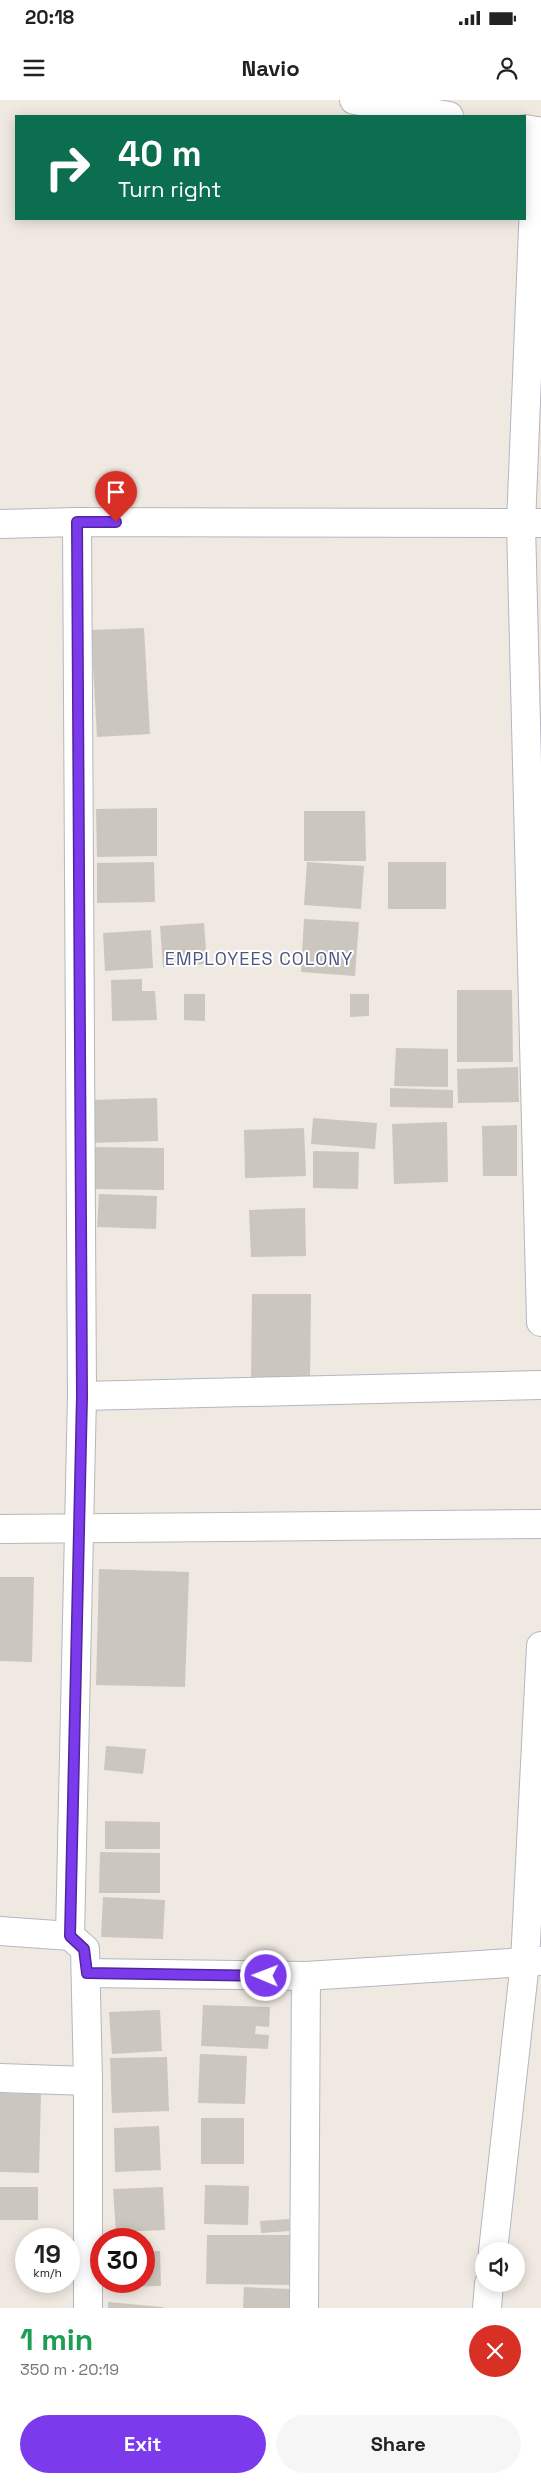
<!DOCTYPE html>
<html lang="en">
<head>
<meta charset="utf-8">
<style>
  :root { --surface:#fff; --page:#f6f6f6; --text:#222; --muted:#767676; --accent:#7c3aed }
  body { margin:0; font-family:"Space Grotesk",sans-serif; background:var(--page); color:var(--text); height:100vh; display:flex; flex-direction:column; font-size:19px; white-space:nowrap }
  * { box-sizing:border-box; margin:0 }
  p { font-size:16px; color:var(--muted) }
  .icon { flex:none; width:28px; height:28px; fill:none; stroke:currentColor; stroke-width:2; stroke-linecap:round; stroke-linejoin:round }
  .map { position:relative; height:2208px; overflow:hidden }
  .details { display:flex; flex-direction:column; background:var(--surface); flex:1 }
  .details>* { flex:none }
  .top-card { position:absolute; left:15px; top:15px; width:511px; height:105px; border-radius:0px; box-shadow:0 2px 12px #0003; background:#0b6e4f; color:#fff; overflow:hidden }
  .fabs { position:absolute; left:475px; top:2142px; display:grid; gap:10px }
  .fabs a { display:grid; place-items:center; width:50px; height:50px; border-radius:50%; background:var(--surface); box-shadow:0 2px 12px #0003; font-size:25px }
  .speed { position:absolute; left:15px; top:2128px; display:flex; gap:10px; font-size:25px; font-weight:700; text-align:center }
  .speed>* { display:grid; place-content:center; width:65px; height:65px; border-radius:50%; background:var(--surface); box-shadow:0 2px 12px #0003; line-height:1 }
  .speed small { font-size:12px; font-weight:400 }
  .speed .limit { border:8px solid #d22; background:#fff; color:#111 }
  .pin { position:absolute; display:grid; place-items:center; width:42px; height:42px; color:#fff; margin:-51px -21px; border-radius:50% 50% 50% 0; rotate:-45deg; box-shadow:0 0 5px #0007 }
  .pin .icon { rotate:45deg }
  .me { position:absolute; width:55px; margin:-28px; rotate:271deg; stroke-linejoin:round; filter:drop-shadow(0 0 4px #0008) }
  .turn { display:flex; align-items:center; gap:18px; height:105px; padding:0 20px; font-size:22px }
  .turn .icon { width:65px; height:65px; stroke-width:2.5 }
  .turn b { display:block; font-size:35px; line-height:42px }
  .round { display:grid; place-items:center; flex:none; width:52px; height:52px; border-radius:26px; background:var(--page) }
  .headline { display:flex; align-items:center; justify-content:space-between; height:85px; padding:0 20px }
  h1 { font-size:30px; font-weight:600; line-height:38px; color:#1e9e55 }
  .action { display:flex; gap:10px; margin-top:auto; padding:10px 20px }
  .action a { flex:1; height:58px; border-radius:30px; background:var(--accent); color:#fff; font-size:20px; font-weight:600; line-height:58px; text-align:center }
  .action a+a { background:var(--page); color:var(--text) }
  .status { display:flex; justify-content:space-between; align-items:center; height:35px; padding:0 25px; background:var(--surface); direction:ltr }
  .status svg { height:14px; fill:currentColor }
  header { display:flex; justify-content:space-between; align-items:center; height:65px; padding:0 20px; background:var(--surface); font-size:22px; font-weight:600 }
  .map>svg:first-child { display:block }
  .building { fill:#cbc7bf }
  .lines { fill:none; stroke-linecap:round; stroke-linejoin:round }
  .minor-casing { stroke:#b4b7c1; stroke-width:30 }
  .secondary-casing { stroke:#b4b7c1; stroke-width:30 }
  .minor { stroke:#fff; stroke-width:28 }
  .secondary { stroke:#fff; stroke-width:28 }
  .route-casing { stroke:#51269a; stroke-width:12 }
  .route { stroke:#7c3aed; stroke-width:9 }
  .labels { text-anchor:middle; stroke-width:4; stroke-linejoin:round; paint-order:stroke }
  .neighbourhood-label { font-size:18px; letter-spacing:1px; fill:#4d5680; stroke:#fff }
</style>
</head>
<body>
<div class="status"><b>20:18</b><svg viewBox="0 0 49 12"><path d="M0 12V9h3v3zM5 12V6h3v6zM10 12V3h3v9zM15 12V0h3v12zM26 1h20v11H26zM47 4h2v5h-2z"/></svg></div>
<header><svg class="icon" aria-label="menu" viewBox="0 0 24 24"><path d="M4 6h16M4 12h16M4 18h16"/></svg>Navio<svg class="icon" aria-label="person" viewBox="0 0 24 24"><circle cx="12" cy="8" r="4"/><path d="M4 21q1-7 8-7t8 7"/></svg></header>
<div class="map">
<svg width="541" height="2208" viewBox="0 0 541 2208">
  <rect width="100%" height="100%" fill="#efe9e1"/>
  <!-- building -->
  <g class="building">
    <polygon points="144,528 150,634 97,637 91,530"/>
    <polygon points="157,708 157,756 97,757 96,709"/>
    <polygon points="304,711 365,711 366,761 304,761"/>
    <polygon points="154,762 155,802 97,803 97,763"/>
    <polygon points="307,762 364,766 361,809 304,805"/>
    <rect x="388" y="762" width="58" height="47"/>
    <polygon points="304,819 359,822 355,876 301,872"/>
    <polygon points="204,823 207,864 163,867 160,826"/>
    <polygon points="151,830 153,868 105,871 103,833"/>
    <polygon points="142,879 142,891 155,891 157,920 112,921 111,880"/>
    <polygon points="457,890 512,890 513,962 457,962"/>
    <polygon points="184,894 205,894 205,921 184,920"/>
    <polygon points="350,894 369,894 369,916 350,917"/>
    <polygon points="396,948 448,949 448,987 394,986"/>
    <polygon points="518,967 519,1002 458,1003 457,969"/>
    <polygon points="390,988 453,990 453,1008 390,1007"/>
    <polygon points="157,998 158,1041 91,1043 90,1000"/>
    <polygon points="313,1018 377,1023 375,1049 311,1044"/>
    <polygon points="447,1022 448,1082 394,1084 392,1024"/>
    <polygon points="517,1025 517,1076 483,1076 482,1026"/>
    <polygon points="304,1028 306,1076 245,1078 244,1030"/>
    <polygon points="93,1047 164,1048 164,1090 92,1089"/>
    <polygon points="313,1051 359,1052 358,1089 313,1088"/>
    <polygon points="99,1094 157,1096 156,1129 97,1127"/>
    <polygon points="305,1108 306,1156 251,1157 249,1110"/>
    <polygon points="252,1194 311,1194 310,1280 251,1279"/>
    <polygon points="99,1469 189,1472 185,1587 96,1585"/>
    <polygon points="0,1477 34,1477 32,1562 0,1561"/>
    <polygon points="106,1646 146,1649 143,1674 104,1670"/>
    <polygon points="105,1721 160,1722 160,1749 105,1749"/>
    <polygon points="100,1752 160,1753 160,1793 99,1793"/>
    <polygon points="103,1797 165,1800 163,1839 101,1837"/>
    <polygon points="203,1905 270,1907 269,1927 256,1926 255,1934 269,1935 268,1949 201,1946"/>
    <polygon points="160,1910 162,1951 112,1954 109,1912"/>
    <polygon points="200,1954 247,1956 245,2004 198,2003"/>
    <polygon points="167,1957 169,2011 112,2013 110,1958"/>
    <polygon points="0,1993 41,1994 39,2073 0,2072"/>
    <rect x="201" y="2018" width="43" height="46"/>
    <polygon points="159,2026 161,2070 115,2072 114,2028"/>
    <polygon points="205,2085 249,2086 248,2125 204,2124"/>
    <rect x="0" y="2087" width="38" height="33"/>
    <polygon points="163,2087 165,2130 116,2132 113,2089"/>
    <polygon points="289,2119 290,2131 261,2133 260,2121"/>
    <polygon points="207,2135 293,2135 292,2185 206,2184"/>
    <polygon points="144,2151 160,2151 161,2186 114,2187 114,2181 144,2181"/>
    <polygon points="244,2187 290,2189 289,2208 243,2208"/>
    <polygon points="108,2202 163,2207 163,2208 108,2208"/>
  </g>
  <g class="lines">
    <defs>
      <g id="minor">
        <polyline points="0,424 77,422 541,423"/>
        <polyline points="82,1296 541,1285"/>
        <polyline points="0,1429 541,1424"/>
        <polyline points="0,1831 70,1836 85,1849 88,1981 88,2208"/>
        <polyline points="70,1836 82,1296 77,422"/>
        <polyline points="87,1873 306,1876 541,1861"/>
        <polyline points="0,1978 88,1981"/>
        <polyline points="304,2208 306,1876"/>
      </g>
      <g id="secondary">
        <polyline points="354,0 449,16"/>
        <polyline points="525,29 537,31 521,424 541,1222"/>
        <polyline points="493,2151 525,1862 541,1546"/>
        <polyline points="487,2208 489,2184"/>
      </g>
    </defs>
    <!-- minor casing -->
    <use href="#minor" class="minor-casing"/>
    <!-- secondary casing -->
    <use href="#secondary" class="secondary-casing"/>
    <!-- minor -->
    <use href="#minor" class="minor"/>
    <!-- secondary -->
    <use href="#secondary" class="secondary"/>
  </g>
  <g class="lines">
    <defs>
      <polyline id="route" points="116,422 77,422 82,1296 70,1836 84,1849 87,1873 266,1876"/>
    </defs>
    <!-- route casing -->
    <use href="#route" class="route-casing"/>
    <!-- route -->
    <use href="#route" class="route"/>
  </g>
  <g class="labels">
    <!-- neighbourhood labels -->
    <g class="neighbourhood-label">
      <text x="259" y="865">EMPLOYEES COLONY</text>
    </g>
  </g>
</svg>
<div class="fabs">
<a><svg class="icon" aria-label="sound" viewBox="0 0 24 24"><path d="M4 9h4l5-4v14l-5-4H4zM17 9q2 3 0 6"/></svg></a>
</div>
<div class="speed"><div>19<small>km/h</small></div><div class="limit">30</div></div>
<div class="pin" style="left:116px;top:422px;background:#d93025"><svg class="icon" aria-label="arrive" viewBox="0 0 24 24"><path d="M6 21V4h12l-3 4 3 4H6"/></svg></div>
<svg class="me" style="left:266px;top:1876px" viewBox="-20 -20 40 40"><circle r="17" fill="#7c3aed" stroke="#fff" stroke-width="3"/><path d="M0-11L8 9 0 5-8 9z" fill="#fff"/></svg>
<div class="top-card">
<div class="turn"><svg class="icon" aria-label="right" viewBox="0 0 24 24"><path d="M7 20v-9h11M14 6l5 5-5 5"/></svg><div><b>40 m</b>Turn right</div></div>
</div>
</div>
<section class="details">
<div class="headline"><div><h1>1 min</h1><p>350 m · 20:19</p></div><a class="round" style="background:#d93025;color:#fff"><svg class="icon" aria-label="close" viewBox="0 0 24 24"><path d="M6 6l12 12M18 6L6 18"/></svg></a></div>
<div class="action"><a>Exit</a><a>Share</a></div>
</section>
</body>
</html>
